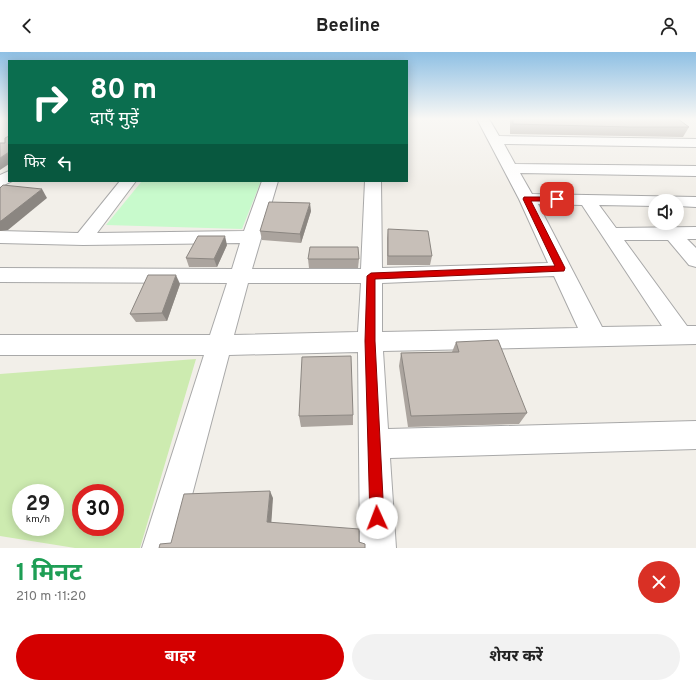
<!DOCTYPE html>
<html lang="hi">
<head>
<meta charset="utf-8">
<style>
  :root { --surface:#fff; --page:#f2f2f2; --text:#222; --muted:#767676; --accent:#d40000 }
  body { margin:0; font-family:Overpass,"Noto Sans Devanagari",sans-serif; background:var(--page); color:var(--text); height:100vh; display:flex; flex-direction:column; font-size:15px; white-space:nowrap }
  * { box-sizing:border-box; margin:0 }
  p { font-size:13px; color:var(--muted) }
  .icon { flex:none; width:22px; height:22px; fill:none; stroke:currentColor; stroke-width:2; stroke-linecap:round; stroke-linejoin:round }
  .map { position:relative; height:496px; overflow:hidden }
  .drawer { display:flex; flex-direction:column; background:var(--surface); flex:1 }
  .drawer>* { flex:none }
  .banner { position:absolute; left:8px; top:8px; width:400px; height:122px; border-radius:0px; box-shadow:0 2px 10px #0003; background:#0b6e4f; color:#fff; overflow:hidden }
  .buttons { position:absolute; left:648px; top:142px; display:grid; gap:8px }
  .buttons a { display:grid; place-items:center; width:36px; height:36px; border-radius:50%; background:var(--surface); box-shadow:0 2px 10px #0003; font-size:20px }
  .speed { position:absolute; left:12px; top:432px; display:flex; gap:8px; font-size:20px; font-weight:700; text-align:center }
  .speed>* { display:grid; place-content:center; width:52px; height:52px; border-radius:50%; background:var(--surface); box-shadow:0 2px 10px #0003; line-height:1 }
  .speed small { font-size:10px; font-weight:400 }
  .speed .limit { border:6px solid #d22; background:#fff; color:#111 }
  .pin { position:absolute; display:grid; place-items:center; width:34px; height:34px; color:#fff; margin:-17px; border-radius:8px; box-shadow:0 2px 6px #0006 }
  .me { position:absolute; width:44px; margin:-22px; rotate:358deg; stroke-linejoin:round; filter:drop-shadow(0 0 3px #0008) }
  .turn { display:flex; align-items:center; gap:14px; height:84px; padding:0 16px; font-size:18px }
  .turn .icon { width:52px; height:52px; stroke-width:2.5 }
  .turn b { display:block; font-size:28px; line-height:34px }
  .then { display:flex; align-items:center; height:38px; padding:0 16px; background:#0003; gap:8px; font-size:15px }
  .round { display:grid; place-items:center; flex:none; width:42px; height:42px; border-radius:21px; background:var(--page) }
  .overview { display:flex; align-items:center; justify-content:space-between; height:68px; padding:0 16px }
  h1 { font-size:24px; font-weight:700; line-height:30px; color:#1e9e55 }
  .primary-button { display:flex; gap:8px; margin-top:auto; padding:8px 16px }
  .primary-button a { flex:1; height:46px; border-radius:24px; background:var(--accent); color:#fff; font-size:16px; font-weight:700; line-height:46px; text-align:center }
  .primary-button a+a { background:var(--page); color:var(--text) }
  header { display:flex; justify-content:space-between; align-items:center; height:52px; padding:0 16px; background:var(--surface); font-size:18px; font-weight:700 }
  .map>svg:first-child { display:block }
  .grass { fill:#cdebb0; fill-rule:evenodd }
  .park { fill:#c8facc }
  .lines { fill:none; stroke-linecap:round; stroke-linejoin:round }
  .minor-casing { stroke:#a9a9a9; stroke-width:2 }
  .minor { fill:#fff; fill-rule:evenodd }
  .wall { fill:#aba49e }
  .shaded-wall { fill:#8b8681 }
  .building { fill:#c7bfb8; stroke:#8b8681 }
  .route { fill:#d40000; stroke:#8a0000 }
</style>
</head>
<body>
<header><svg class="icon" aria-label="back" viewBox="0 0 24 24"><path d="M15 5l-7 7 7 7"/></svg>Beeline<svg class="icon" aria-label="person" viewBox="0 0 24 24"><circle cx="12" cy="8" r="4"/><path d="M4 21q1-7 8-7t8 7"/></svg></header>
<div class="map">
<svg width="696" height="496" viewBox="0 0 696 496">
  <rect width="100%" height="100%" fill="#f2efe9"/>
  <!-- grass -->
  <path class="grass" d="M196,307l-56,189h-65l-75,-12v-162zM21,441h34v34h-34zM81,441h34v34h-34z"/>
  <!-- park -->
  <polygon class="park" points="142,129 261,129 242,177 106,173"/>
  <g class="lines">
    <defs>
      <g id="minor">
        <path d="M477,67h12l10,17 197,3v8l-192,-3 11,20 181,2v10l-176,-3 12,21 164,3v10l-19,-1v-5h-22v5l-56,-1 17,23 80,-1v12h-9l9,9v19l-7,-2 -21,-25h-44l63,86h9v18l-313,7 5,78 308,-8v28l-306,9 6,90h-36l-2,-196 -129,3 -51,193h-36l62,-193h-204v-20h210l17,-52 -227,-1v-14l232,1 8,-26 -157,2 -83,-2v-12l78,2 42,-52h16l-39,52 147,-2 18,-50h16l-26,88h109l4,-88h16l1,87 166,-5 -29,-64zM538,152l44,1 80,121 -60,1zM554,224l24,52 -196,4v-49zM248,231h113l-3,49 -124,3z"/>
        <polygon points="9,119 9,129 12,129 0,135 0,123"/>
      </g>
    </defs>
    <!-- minor casing -->
    <use href="#minor" class="minor-casing"/>
    <!-- minor -->
    <use href="#minor" class="minor"/>
  </g>
  <!-- wall -->
  <g class="wall">
    <polygon points="510,67 678,67 689,75 683,85 625,84 510,82"/>
    <polygon points="311,159 301,191 262,188 260,179"/>
    <polygon points="388,177 432,204 430,213 387,213 387,186"/>
    <polygon points="227,193 217,215 189,215 186,206"/>
    <polygon points="308,207 359,207 358,216 309,216"/>
    <polygon points="180,232 167,269 136,270 130,262"/>
    <polygon points="456,290 527,361 519,372 408,375 399,314 401,301 452,300"/>
    <polygon points="353,363 353,373 301,375 299,364"/>
  </g>
  <!-- shaded-wall -->
  <g class="shaded-wall">
    <polygon points="9,100 9,112 0,118 0,106"/>
    <polygon points="42,137 47,146 8,178 0,179 0,169"/>
    <polygon points="310,151 311,159 301,191 300,182"/>
    <polygon points="225,184 227,193 217,215 214,207"/>
    <polygon points="176,223 180,232 167,269 162,261"/>
    <polygon points="270,439 273,446 271,476 267,470"/>
  </g>
  <!-- building -->
  <g class="building">
    <polygon points="513,67 678,67 689,75 630,75 513,72"/>
    <polygon points="9,84 9,100 0,106 0,91 5,91 5,86"/>
    <polygon points="3,133 42,137 1,169 0,169 0,136"/>
    <polygon points="269,150 310,151 300,182 260,179"/>
    <polygon points="388,177 428,179 432,204 388,204"/>
    <polygon points="198,184 225,184 214,207 186,206"/>
    <polygon points="310,195 358,195 359,207 308,207"/>
    <polygon points="148,223 176,223 162,261 130,262"/>
    <polygon points="498,288 527,361 411,364 401,301 459,300 456,290"/>
    <polygon points="351,304 353,363 299,364 302,305"/>
    <polygon points="270,439 267,470 359,477 359,490 365,492 365,496 159,496 160,492 171,491 184,442"/>
  </g>
  <!-- sky -->
  <linearGradient id="sky" x2="0" y2="1"><stop stop-color="#8fc0e4"/><stop offset="0.49" stop-color="#f9f8f5"/><stop offset="1" stop-color="#f9f8f5" stop-opacity="0"/></linearGradient>
  <rect width="696" height="136" fill="url(#sky)"/>
  <!-- route -->
  <polygon class="route" points="524,145 557,145 560,147 557,149 531,149 565,216 564,219 375,227 375,289 384,466 382,471 377,473 372,471 370,466 365,289 367,224 371,221 555,214 523,147"/>
</svg>
<div class="buttons">
<a><svg class="icon" aria-label="sound" viewBox="0 0 24 24"><path d="M4 9h4l5-4v14l-5-4H4zM17 9q2 3 0 6"/></svg></a>
</div>
<div class="speed"><div>29<small>km/h</small></div><div class="limit">30</div></div>
<div class="pin" style="left:557px;top:147px;background:#d93025"><svg class="icon" aria-label="arrive" viewBox="0 0 24 24"><path d="M6 21V4h12l-3 4 3 4H6"/></svg></div>
<svg class="me" style="left:377px;top:466px" viewBox="-20 -20 40 40"><circle r="19" fill="#fff"/><path d="M0-13L10 11 0 6-10 11z" fill="#d40000"/></svg>
<div class="banner">
<div class="turn"><svg class="icon" aria-label="right" viewBox="0 0 24 24"><path d="M7 20v-9h11M14 6l5 5-5 5"/></svg><div><b>80 m</b>दाएँ मुड़ें</div></div>
<div class="then">फिर<svg class="icon" aria-label="left" viewBox="0 0 24 24"><path d="M17 20v-9H6M10 6l-5 5 5 5"/></svg></div>
</div>
</div>
<section class="drawer">
<div class="overview"><div><h1>1 मिनट</h1><p>210 m · 11:20</p></div><a class="round" style="background:#d93025;color:#fff"><svg class="icon" aria-label="close" viewBox="0 0 24 24"><path d="M6 6l12 12M18 6L6 18"/></svg></a></div>
<div class="primary-button"><a>बाहर</a><a>शेयर करें</a></div>
</section>
</body>
</html>
